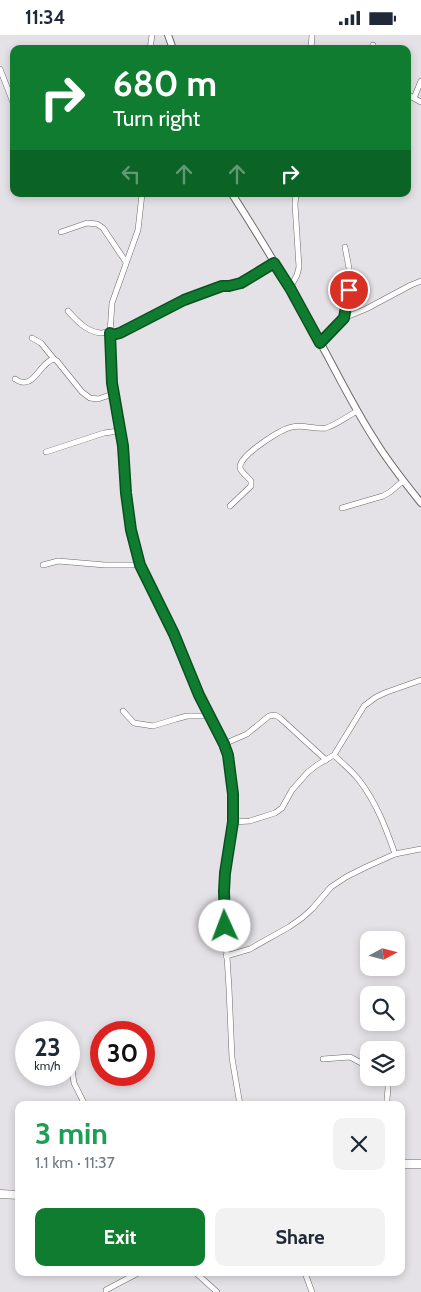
<!DOCTYPE html>
<html lang="en">
<head>
<meta charset="utf-8">
<style>
  :root { --surface:#fff; --page:#f2f2f3; --text:#1f2937; --muted:#747a83; --accent:#107c30 }
  body { margin:0; font-family:Cabin,sans-serif; background:var(--page); color:var(--text); height:100vh; display:flex; flex-direction:column; font-size:19px; white-space:nowrap }
  * { box-sizing:border-box; margin:0 }
  p { font-size:16px; color:var(--muted) }
  .icon { flex:none; width:28px; height:28px; fill:none; stroke:currentColor; stroke-width:2; stroke-linecap:round; stroke-linejoin:round }
  .map { position:relative; flex:1; overflow:hidden }
  .drawer { position:absolute; left:15px; top:1066px; width:390px; height:175px; display:flex; flex-direction:column; background:var(--surface); border-radius:10px; box-shadow:0 2px 8px #0003 }
  .drawer>* { flex:none }
  .hud { position:absolute; left:10px; top:10px; width:401px; height:152px; border-radius:10px; box-shadow:0 2px 8px #0003; background:#107c30; color:#fff; overflow:hidden }
  .needle { width:32px; rotate:83deg }
  .tools { position:absolute; left:360px; top:896px; display:grid; gap:10px }
  .tools a { display:grid; place-items:center; width:45px; height:45px; border-radius:10px; background:var(--surface); box-shadow:0 2px 8px #0003; font-size:25px }
  .speed { position:absolute; left:15px; top:986px; display:flex; gap:10px; font-size:25px; font-weight:700; text-align:center }
  .speed>* { display:grid; place-content:center; width:65px; height:65px; border-radius:50%; background:var(--surface); box-shadow:0 2px 8px #0003; line-height:1 }
  .speed small { font-size:12px; font-weight:400 }
  .speed .limit { border:8px solid #d22; background:#fff; color:#111 }
  .pin { position:absolute; display:grid; place-items:center; width:42px; height:42px; color:#fff; margin:-21px; border:2px solid #fff; border-radius:50%; box-shadow:0 1px 5px #0007 }
  .me { position:absolute; width:55px; margin:-28px; rotate:358deg; stroke-linejoin:round; filter:drop-shadow(0 0 4px #0008) }
  .turn { display:flex; align-items:center; gap:18px; height:105px; padding:0 20px; font-size:22px }
  .turn .icon { width:65px; height:65px; stroke-width:2.5 }
  .turn b { display:block; font-size:35px; line-height:42px }
  .lanes { display:flex; align-items:center; height:48px; padding:0 20px; background:#0003; justify-content:center; gap:25px; direction:ltr }
  .lanes .off { opacity:.35 }
  .round { display:grid; place-items:center; flex:none; width:52px; height:52px; border-radius:10px; background:var(--page) }
  .headline { display:flex; align-items:center; justify-content:space-between; height:85px; padding:0 20px }
  h1 { font-size:30px; font-weight:700; line-height:38px; color:#1e9e55 }
  .button { display:flex; gap:10px; margin-top:auto; padding:10px 20px }
  .button a { flex:1; height:58px; border-radius:10px; background:var(--accent); color:#fff; font-size:20px; font-weight:700; line-height:58px; text-align:center }
  .button a+a { background:var(--page); color:var(--text) }
  .status { display:flex; justify-content:space-between; align-items:center; height:35px; padding:0 25px; background:var(--surface); direction:ltr }
  .status svg { height:14px; fill:currentColor }
  .map>svg:first-child { display:block }
  .lines { fill:none; stroke-linecap:round; stroke-linejoin:round }
  .minor-casing { stroke:#6b696d; stroke-width:6 }
  .tertiary-casing { stroke:#6b696d; stroke-width:8 }
  .secondary-casing { stroke:#6b696d; stroke-width:9 }
  .minor { stroke:#fff; stroke-width:5 }
  .tertiary { stroke:#fff; stroke-width:6 }
  .secondary { stroke:#fff; stroke-width:8 }
  .route-casing { stroke:#0a511f; stroke-width:12 }
  .route { stroke:#107c30; stroke-width:9 }
</style>
</head>
<body>
<div class="status"><b>11:34</b><svg viewBox="0 0 49 12"><path d="M0 12V9h3v3zM5 12V6h3v6zM10 12V3h3v9zM15 12V0h3v12zM26 1h20v11H26zM47 4h2v5h-2z"/></svg></div>
<div class="map">
<svg width="421" height="1257" viewBox="0 0 421 1257">
  <rect width="100%" height="100%" fill="#e4e2e7"/>
  <g class="lines">
    <defs>
      <g id="minor">
        <polyline points="150,14 152,0"/>
        <polyline points="311,14 312,0"/>
        <polyline points="371,14 373,10"/>
        <polyline points="0,34 14,70"/>
        <polyline points="408,60 421,67"/>
        <polyline points="414,63 421,46"/>
        <polyline points="142,159 138,195 112,268 110,298 111,337 113,359 123,411 126,457 131,495 140,530 174,599 199,660 224,709 228,721 233,759 233,787 225,838 224,876 229,953 232,1023 240,1070"/>
        <polyline points="61,197 87,188 97,189 103,193 126,227"/>
        <polyline points="290,253 297,240 299,232 295,169 296,159"/>
        <path d="M68,276c9,10 18,20 32,22 3,0 6,-1 8,0 3,0 5,2 8,2l68,-35 38,-14h7l12,-3 33,-19"/>
        <polyline points="344,283 349,255 349,233 345,212"/>
        <polyline points="32,303 41,308 54,324"/>
        <polyline points="320,308 344,283 366,274 411,250 421,246"/>
        <path d="M15,344c2,1 4,3 7,3 13,3 19,-20 32,-23l3,2 25,31 8,6 8,1 15,-5"/>
        <polyline points="46,417 104,398 119,396"/>
        <path d="M230,471l21,-20v-5c-3,-4 -12,-10 -11,-15 2,-12 41,-37 52,-39 11,-3 23,3 34,1 10,-3 22,-12 31,-17"/>
        <polyline points="342,473 383,461 390,457 403,446"/>
        <polyline points="43,530 58,526 105,530 140,530"/>
        <polyline points="123,676 134,688 153,691 176,684 187,681 211,681"/>
        <polyline points="224,709 247,699 269,681 275,680 280,683 326,725"/>
        <path d="M334,720c8,8 18,16 25,25 17,22 27,48 36,74"/>
        <polyline points="233,787 250,786 275,778 282,773 292,755 308,737 317,730 334,720 364,671 376,662 387,657 421,645"/>
        <polyline points="226,921 250,914 289,892 302,883 312,874 331,852 346,842 366,832 395,819 421,814"/>
        <polyline points="69,1023 71,1028 74,1048 85,1070"/>
        <polyline points="323,1024 350,1022 369,1032"/>
        <path d="M385,1042c6,9 1,18 2,28"/>
        <polyline points="196,1238 217,1257"/>
        <polyline points="305,1238 312,1257"/>
        <polyline points="106,1255 138,1238"/>
      </g>
      <g id="tertiary">
        <polyline points="168,0 173,14"/>
        <path d="M232,159c31,48 60,97 88,148 18,33 35,68 56,100 13,21 29,41 45,61"/>
      </g>
      <g id="secondary">
        <polyline points="401,1129 421,1129"/>
        <polyline points="0,1159 19,1160"/>
      </g>
    </defs>
    <!-- minor casing -->
    <use href="#minor" class="minor-casing"/>
    <!-- tertiary casing -->
    <use href="#tertiary" class="tertiary-casing"/>
    <!-- secondary casing -->
    <use href="#secondary" class="secondary-casing"/>
    <!-- minor -->
    <use href="#minor" class="minor"/>
    <!-- tertiary -->
    <use href="#tertiary" class="tertiary"/>
    <!-- secondary -->
    <use href="#secondary" class="secondary"/>
  </g>
  <g class="lines">
    <defs>
      <polyline id="route" points="225,891 224,856 225,838 233,787 233,759 228,720 224,709 199,660 174,599 140,530 131,495 126,458 123,411 112,348 110,298 112,300 120,298 184,265 222,251 229,251 241,248 274,228 290,253 320,308 344,283 349,255"/>
    </defs>
    <!-- route casing -->
    <use href="#route" class="route-casing"/>
    <!-- route -->
    <use href="#route" class="route"/>
  </g>
</svg>
<div class="tools">
<a><svg class="needle" viewBox="-14 -14 28 28"><path d="M0-13l5 13h-10z" fill="#e53935"/><path d="M0 13l5-13h-10z" fill="#747a83"/></svg></a>
<a><svg class="icon" aria-label="search" viewBox="0 0 24 24"><circle cx="10" cy="10" r="6"/><path d="M15 15l6 6"/></svg></a>
<a><svg class="icon" aria-label="layers" viewBox="0 0 24 24"><path d="M12 4l9 5-9 5-9-5zM3 14l9 5 9-5"/></svg></a>
</div>
<div class="speed"><div>23<small>km/h</small></div><div class="limit">30</div></div>
<div class="pin" style="left:349px;top:255px;background:#d93025"><svg class="icon" aria-label="arrive" viewBox="0 0 24 24"><path d="M6 21V4h12l-3 4 3 4H6"/></svg></div>
<svg class="me" style="left:225px;top:891px" viewBox="-20 -20 40 40"><circle r="19" fill="#fff"/><path d="M0-13L10 11 0 6-10 11z" fill="#107c30"/></svg>
<div class="hud">
<div class="turn"><svg class="icon" aria-label="right" viewBox="0 0 24 24"><path d="M7 20v-9h11M14 6l5 5-5 5"/></svg><div><b>680 m</b>Turn right</div></div>
<div class="lanes"><svg class="icon off" aria-label="left" viewBox="0 0 24 24"><path d="M17 20v-9H6M10 6l-5 5 5 5"/></svg><svg class="icon off" aria-label="ahead" viewBox="0 0 24 24"><path d="M12 20V5M6 11l6-6 6 6"/></svg><svg class="icon off" aria-label="ahead" viewBox="0 0 24 24"><path d="M12 20V5M6 11l6-6 6 6"/></svg><svg class="icon" aria-label="right" viewBox="0 0 24 24"><path d="M7 20v-9h11M14 6l5 5-5 5"/></svg></div>
</div>
<section class="drawer">
<div class="headline"><div><h1>3 min</h1><p>1.1 km · 11:37</p></div><a class="round"><svg class="icon" aria-label="close" viewBox="0 0 24 24"><path d="M6 6l12 12M18 6L6 18"/></svg></a></div>
<div class="button"><a>Exit</a><a>Share</a></div>
</section>
</div>
</body>
</html>
